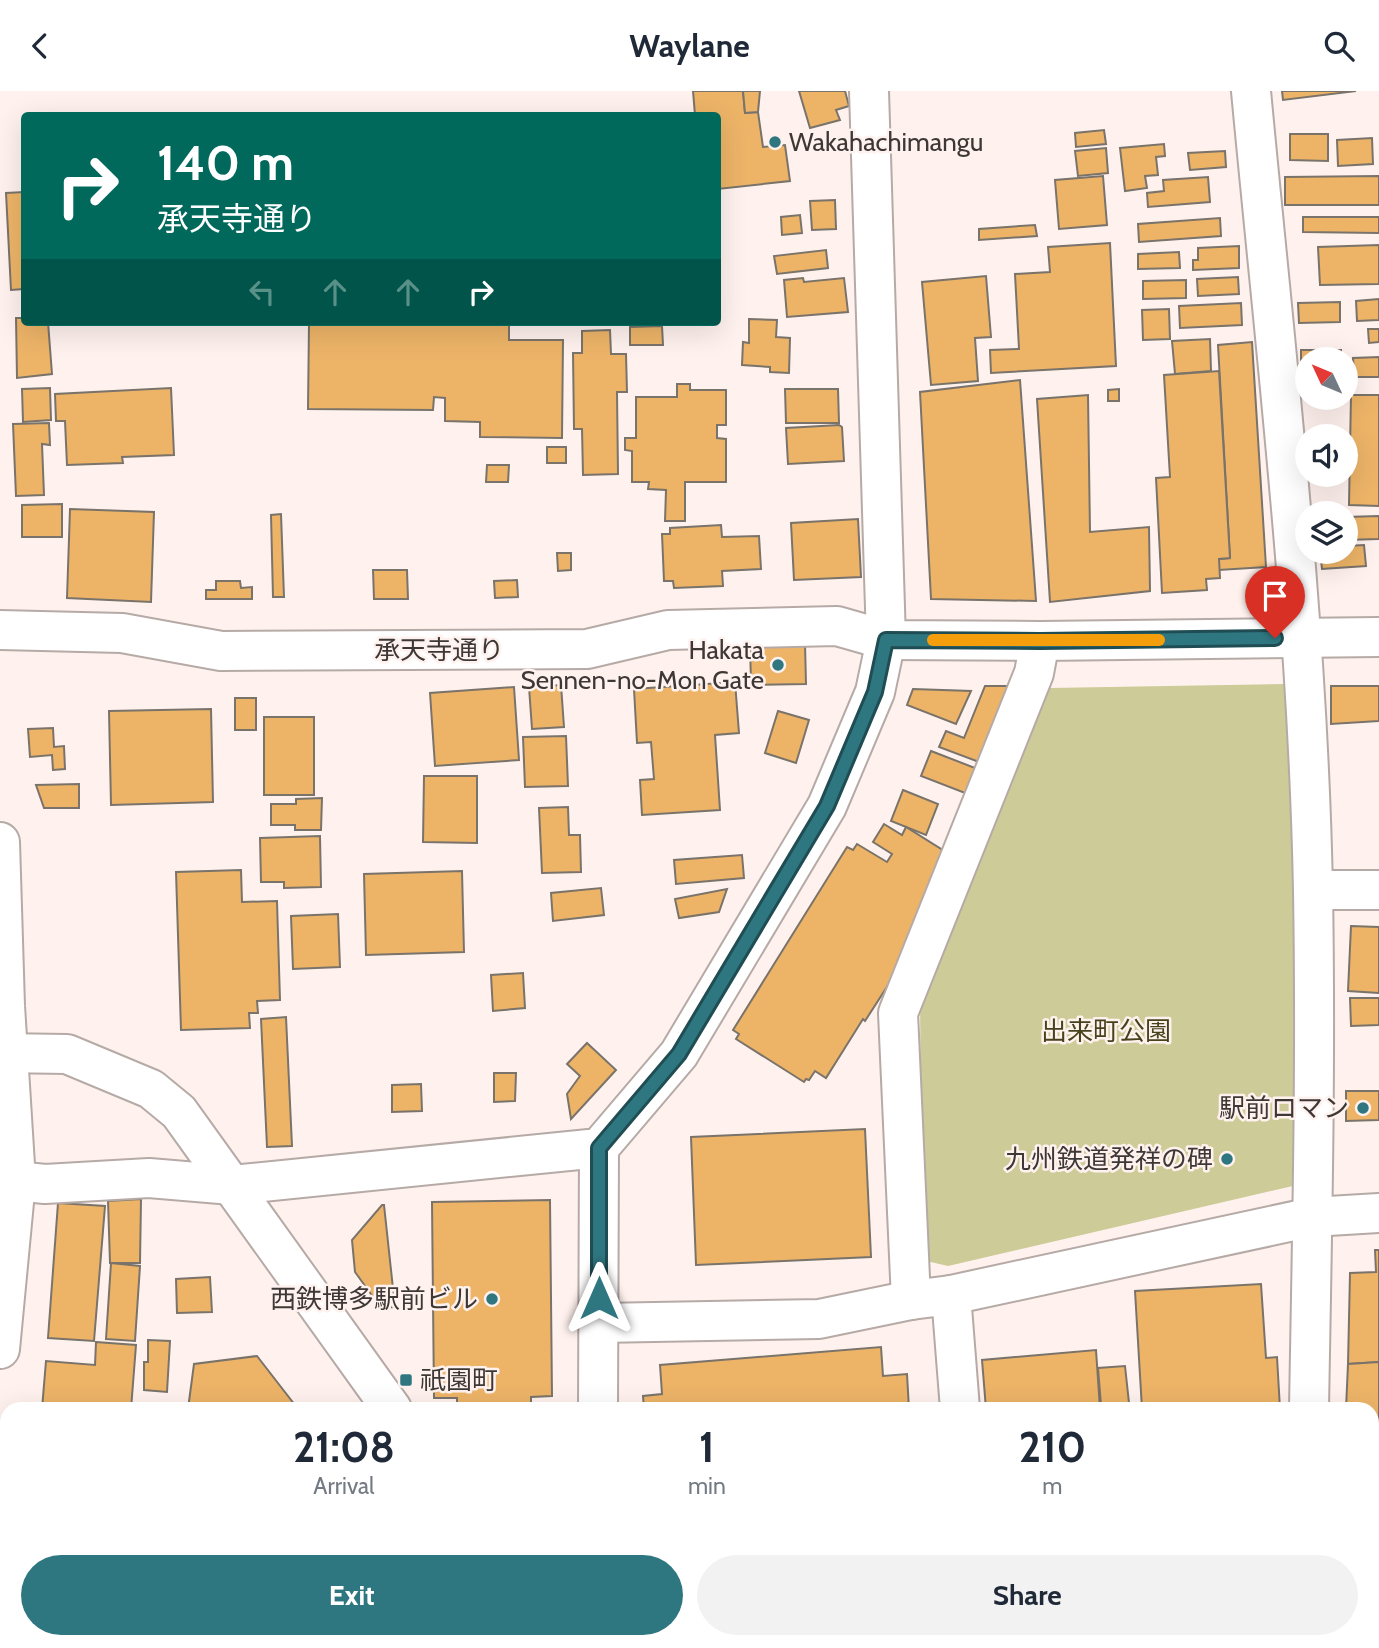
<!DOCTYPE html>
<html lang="en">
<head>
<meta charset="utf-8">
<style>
  :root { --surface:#fff; --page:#f2f2f3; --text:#1f2937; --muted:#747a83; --accent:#2f7780 }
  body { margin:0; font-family:Cabin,"Noto Sans JP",sans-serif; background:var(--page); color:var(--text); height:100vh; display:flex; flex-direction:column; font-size:26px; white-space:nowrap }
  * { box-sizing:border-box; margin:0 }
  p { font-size:23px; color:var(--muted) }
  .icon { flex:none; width:38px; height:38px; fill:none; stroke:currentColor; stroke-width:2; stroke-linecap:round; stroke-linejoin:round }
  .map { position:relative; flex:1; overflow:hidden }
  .sheet { position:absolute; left:0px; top:1311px; width:1379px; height:247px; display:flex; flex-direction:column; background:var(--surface); border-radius:21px 21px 0 0; box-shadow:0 7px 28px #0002 }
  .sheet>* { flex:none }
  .banner { position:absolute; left:21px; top:21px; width:700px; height:214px; border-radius:7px; box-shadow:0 7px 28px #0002; background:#00695c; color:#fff; overflow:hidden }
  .needle { width:46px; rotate:314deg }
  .tools { position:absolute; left:1295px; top:256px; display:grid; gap:14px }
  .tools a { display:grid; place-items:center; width:63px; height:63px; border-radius:50%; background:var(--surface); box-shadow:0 7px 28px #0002; font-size:35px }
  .pin { position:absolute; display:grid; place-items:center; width:60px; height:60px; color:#fff; margin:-72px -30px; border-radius:50% 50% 50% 0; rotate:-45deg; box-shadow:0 0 7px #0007 }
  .pin .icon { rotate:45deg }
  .me { position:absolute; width:77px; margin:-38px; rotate:0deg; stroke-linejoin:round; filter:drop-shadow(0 0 5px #0008) }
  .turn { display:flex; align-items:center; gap:24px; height:147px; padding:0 21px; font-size:32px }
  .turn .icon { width:91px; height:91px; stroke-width:2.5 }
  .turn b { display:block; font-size:49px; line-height:60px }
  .lanes { display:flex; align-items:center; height:66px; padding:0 21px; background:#0003; justify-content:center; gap:35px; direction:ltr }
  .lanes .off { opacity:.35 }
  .eta { display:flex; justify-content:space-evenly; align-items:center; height:119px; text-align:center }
  .eta b { font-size:42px; font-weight:700; line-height:49px }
  .cta { display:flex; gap:14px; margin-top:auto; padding:14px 21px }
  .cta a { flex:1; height:80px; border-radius:42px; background:var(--accent); color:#fff; font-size:28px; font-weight:700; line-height:80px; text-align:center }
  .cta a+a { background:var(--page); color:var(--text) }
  header { display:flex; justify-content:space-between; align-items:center; height:91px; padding:0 21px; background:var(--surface); font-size:32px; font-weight:700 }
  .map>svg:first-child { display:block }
  .green { fill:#cdcb97 }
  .building { fill:#edb468; stroke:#7a736a; stroke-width:2 }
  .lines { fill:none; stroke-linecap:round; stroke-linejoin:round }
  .street-casing { stroke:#b6aaa6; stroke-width:42 }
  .secondary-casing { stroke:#b6aaa6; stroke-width:42 }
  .primary-casing { stroke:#b6aaa6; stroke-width:42 }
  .highway-casing { stroke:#b6aaa6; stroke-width:42 }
  .street { stroke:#fff; stroke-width:38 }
  .secondary { stroke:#fff; stroke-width:38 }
  .primary { stroke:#fff; stroke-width:38 }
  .highway { stroke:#fff; stroke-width:38 }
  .route-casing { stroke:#1f4d53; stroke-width:18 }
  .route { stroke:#2f7780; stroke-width:12 }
  .slow { stroke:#f59e0b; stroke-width:12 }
  .poi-dot { fill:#2f7780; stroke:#fff2ee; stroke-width:2.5 }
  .labels { text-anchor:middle; stroke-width:5; stroke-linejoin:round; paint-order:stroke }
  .poi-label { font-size:26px; fill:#3d3836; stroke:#fff2ee; text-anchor:end }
  .street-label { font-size:26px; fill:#3d3836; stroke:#fff2ee }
  .park-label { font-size:26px; fill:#45431c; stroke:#fff2ee }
</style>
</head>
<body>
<header><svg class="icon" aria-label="back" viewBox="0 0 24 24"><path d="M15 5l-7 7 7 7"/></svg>Waylane<svg class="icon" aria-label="search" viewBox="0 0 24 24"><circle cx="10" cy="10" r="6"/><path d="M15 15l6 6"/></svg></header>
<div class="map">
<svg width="1379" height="1557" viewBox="0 0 1379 1557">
  <rect width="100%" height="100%" fill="#fff2ee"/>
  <!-- green -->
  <polygon class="green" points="1285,593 1294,808 1293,1095 948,1175 922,1169 920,907 949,826 1049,597"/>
  <!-- building -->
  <g class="building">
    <polygon points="693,0 743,0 745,22 758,21 763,56 785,54 790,90 718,98 718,24 695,24"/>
    <polygon points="743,0 760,0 758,21 745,22"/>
    <polygon points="799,0 845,0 849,15 836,19 840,29 810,37"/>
    <polygon points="1282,0 1356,0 1283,9"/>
    <polygon points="1104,39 1106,53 1076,56 1075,42"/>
    <polygon points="1290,43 1328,43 1328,70 1290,69"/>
    <polygon points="1372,47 1373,73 1338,75 1337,49"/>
    <polygon points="1164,53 1165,65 1156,66 1158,84 1145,85 1147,97 1125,100 1120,57"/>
    <polygon points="1106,57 1108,82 1078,85 1075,60"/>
    <polygon points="1225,60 1226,76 1190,79 1188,62"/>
    <polygon points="1103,85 1107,134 1059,138 1055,89"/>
    <polygon points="1379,85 1379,114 1285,114 1285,86"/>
    <polygon points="1208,86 1210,111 1148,116 1147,102 1164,100 1163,89"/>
    <polygon points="24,101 24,198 11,199 6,102"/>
    <polygon points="835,109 836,138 812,139 810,110"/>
    <polygon points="800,124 802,142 782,144 781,126"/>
    <polygon points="1303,126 1379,126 1379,142 1303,141"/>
    <polygon points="1220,127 1221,145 1139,151 1138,133"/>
    <polygon points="1035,134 1037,145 979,149 979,138"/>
    <polygon points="1110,152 1116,275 991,282 990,259 1019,258 1015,183 1050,181 1048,156"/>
    <polygon points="1379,154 1379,193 1320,194 1318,156"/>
    <polygon points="1239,155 1239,177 1193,179 1193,169 1198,169 1198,157"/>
    <polygon points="826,159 828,177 777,183 774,165"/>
    <polygon points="1179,161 1180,177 1138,178 1138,163"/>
    <polygon points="986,185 991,246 975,247 978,290 931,294 922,191"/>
    <polygon points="1238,186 1239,203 1198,205 1197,188"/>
    <polygon points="803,187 804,191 844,187 848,221 787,226 784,189"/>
    <polygon points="1186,189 1186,207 1143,208 1143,190"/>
    <polygon points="1379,208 1379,229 1357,230 1356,210"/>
    <polygon points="1340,211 1340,231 1299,232 1298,212"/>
    <polygon points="1241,212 1242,234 1180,237 1179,215"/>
    <polygon points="1169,218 1170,248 1143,249 1142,219"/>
    <polygon points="16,227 24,227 24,231 48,231 52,283 17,287"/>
    <polygon points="749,228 777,229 776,246 790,247 789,282 770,281 770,276 742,274 743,251 749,252"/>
    <polygon points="406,231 509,232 509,249 563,249 562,347 480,346 480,331 445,330 445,307 434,306 433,319 308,318 309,232"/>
    <polygon points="662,235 663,254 630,254 630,236"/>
    <polygon points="1368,238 1379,238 1379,251 1369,252"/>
    <polygon points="610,239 611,263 626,263 627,301 617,301 618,383 583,384 582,338 574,338 573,262 582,262 582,240"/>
    <polygon points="1210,248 1211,280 1175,283 1172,250"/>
    <polygon points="1252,251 1266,476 1219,479 1219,468 1230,467 1218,254"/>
    <polygon points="1301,259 1341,259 1341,268 1307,268 1307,286 1301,286"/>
    <polygon points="1379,266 1379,286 1354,286 1353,267"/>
    <polygon points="1219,280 1230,467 1219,468 1220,487 1206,488 1207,499 1162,502 1156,387 1170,386 1164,284"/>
    <polygon points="1020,289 1036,510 931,508 920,301"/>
    <polygon points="677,293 690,293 690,299 726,299 726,334 717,334 717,347 726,348 726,391 685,391 685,430 665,430 666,399 648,398 649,391 632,391 632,360 625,359 625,347 636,347 636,306 677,306"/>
    <polygon points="50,297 51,329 23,331 22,298"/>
    <polygon points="171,297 174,364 122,366 123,372 67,374 65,330 56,330 55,303"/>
    <polygon points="785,298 838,298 839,332 786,332"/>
    <polygon points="1119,298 1119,310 1108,310 1108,299"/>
    <polygon points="1088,304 1090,441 1149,436 1150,500 1050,511 1037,308"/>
    <polygon points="1351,304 1379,304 1379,415 1349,414"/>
    <polygon points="49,332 50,354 42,353 44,404 16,405 13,333"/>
    <polygon points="839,334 842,336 844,370 788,373 786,337"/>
    <rect x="547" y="356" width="19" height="16"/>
    <polygon points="487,374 509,374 508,391 486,391"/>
    <polygon points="62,413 62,446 22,446 22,414"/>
    <polygon points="70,418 154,421 151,511 67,507"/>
    <polygon points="281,423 284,506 273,506 271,424"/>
    <polygon points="1379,425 1379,448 1346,449 1346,426"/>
    <polygon points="858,428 861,486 794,489 791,432"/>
    <polygon points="721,434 722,446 759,445 761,478 722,480 723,495 674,497 673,490 664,490 662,443 670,443 670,437"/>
    <polygon points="1364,454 1366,475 1322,478 1320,460 1346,460 1346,455"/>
    <polygon points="557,462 571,462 571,479 558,480"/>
    <polygon points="373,479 407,479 408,508 374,508"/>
    <polygon points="517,489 518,506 495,507 494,490"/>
    <polygon points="216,490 240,490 241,497 252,496 252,508 206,508 206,499 216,499"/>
    <polygon points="805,552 806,593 751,594 750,553"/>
    <polygon points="735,591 739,642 715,644 720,719 642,724 640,689 654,688 651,651 637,652 634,598"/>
    <polygon points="561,594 564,636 532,638 529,596"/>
    <polygon points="985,595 1010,595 979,671 939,656 946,640 964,647"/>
    <polygon points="1331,595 1379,595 1379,630 1331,633"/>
    <polygon points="514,596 519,669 435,675 430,602"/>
    <polygon points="913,598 971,600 956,633 907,614"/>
    <rect x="235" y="607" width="21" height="32"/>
    <polygon points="211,618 213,711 111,714 109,620"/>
    <polygon points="778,620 809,629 796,672 765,662"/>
    <rect x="264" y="626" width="50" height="78"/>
    <polygon points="53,637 54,656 64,655 65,678 53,679 52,664 30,666 28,638"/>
    <polygon points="566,645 568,695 525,696 523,646"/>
    <polygon points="931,660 975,677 965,702 921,685"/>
    <polygon points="424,685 477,685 477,752 423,751"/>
    <polygon points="79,693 79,717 44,717 36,694"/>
    <polygon points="903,699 938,713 926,744 891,730"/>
    <polygon points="322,707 321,739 295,739 295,734 271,734 271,713 296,713 296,708"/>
    <polygon points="568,716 569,744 580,744 581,781 542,782 539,717"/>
    <polygon points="884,733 902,744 906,736 949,763 923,840 865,930 863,928 826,987 815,980 809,989 806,988 804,991 736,948 739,943 733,939 847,756 853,759 857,753 887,771 892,763 873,751"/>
    <polygon points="320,745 321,796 284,797 284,791 261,791 260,747"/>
    <polygon points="742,764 744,787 676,793 674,769"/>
    <polygon points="241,779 242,811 277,810 280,909 257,910 258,922 249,922 250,937 181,939 176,781"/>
    <polygon points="462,780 464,861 366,864 364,783"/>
    <polygon points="601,797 604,824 553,830 551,802"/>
    <polygon points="727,798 719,821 679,827 675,808"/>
    <polygon points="338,823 340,876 293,878 291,825"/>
    <polygon points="1351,835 1379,836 1379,902 1348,900"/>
    <polygon points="523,882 525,917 493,920 491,884"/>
    <polygon points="1350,907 1379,907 1379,934 1351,935"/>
    <polygon points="286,926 292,1055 267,1056 261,928"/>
    <polygon points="587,952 616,979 571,1028 567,1003 580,985 567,973"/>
    <polygon points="494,982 516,982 515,1010 494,1011"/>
    <polygon points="421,993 422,1020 392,1021 392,994"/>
    <polygon points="1346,1000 1379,1000 1379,1029 1346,1030"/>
    <polygon points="865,1038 871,1166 696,1174 691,1046"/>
    <polygon points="141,1108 140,1172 110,1172 108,1110"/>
    <polygon points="550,1109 552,1305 531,1306 531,1318 457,1318 457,1307 434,1307 432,1111"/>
    <polygon points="58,1112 105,1115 94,1250 48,1247"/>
    <polygon points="382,1114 384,1114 395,1216 381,1217 355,1181 352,1149"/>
    <polygon points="1375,1159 1379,1159 1379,1271 1348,1273 1350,1182 1376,1181"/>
    <polygon points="111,1172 140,1175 135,1250 106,1248"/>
    <polygon points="210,1186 212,1221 177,1222 176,1188"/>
    <polygon points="1261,1193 1266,1267 1277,1266 1280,1318 1142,1318 1135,1200"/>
    <polygon points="148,1249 170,1250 167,1301 144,1299 144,1271 148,1271"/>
    <polygon points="96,1251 136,1254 131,1318 42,1318 46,1270 95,1274"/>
    <polygon points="881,1256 883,1285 907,1283 909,1318 644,1318 643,1305 662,1303 660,1274"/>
    <polygon points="1096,1259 1100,1318 986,1318 982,1269"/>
    <polygon points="257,1265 298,1318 188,1318 194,1273"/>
    <polygon points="1379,1271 1379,1407 1372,1408 1372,1318 1346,1318 1348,1273"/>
    <polygon points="1125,1275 1129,1312 1101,1314 1098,1277"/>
  </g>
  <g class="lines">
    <defs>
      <g id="street">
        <polyline points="1313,799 1379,799"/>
        <polyline points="16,1090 45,1093 149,1087 232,1094"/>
        <polyline points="951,1204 960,1318"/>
        <polyline points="911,1209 898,922 1034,582 1040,550"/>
        <polyline points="599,1232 819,1228 911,1209 951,1204 1312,1126 1379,1122"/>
      </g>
      <g id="secondary">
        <path d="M1251,0c25,266 57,533 62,800 3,173 -1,345 -4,518"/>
        <polyline points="0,539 122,542 221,560 587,558 668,539 837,535 886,549 1040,550 1379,546"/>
        <polyline points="0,962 67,963 151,998 179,1021 392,1318"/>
        <polyline points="232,1094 599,1057 679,963 827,715 875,601 886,549 869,0"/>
        <polyline points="598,1318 599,1057"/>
        <polyline points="550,1550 554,1557"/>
        <polyline points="1260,1557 1264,1550"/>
      </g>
      <g id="primary">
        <polyline points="1372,1506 1379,1506"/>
        <polyline points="669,1557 756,1550"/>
      </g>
      <polyline id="highway" points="0,751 5,915 16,1090 0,1258"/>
    </defs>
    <!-- street casing -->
    <use href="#street" class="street-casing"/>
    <!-- secondary casing -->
    <use href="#secondary" class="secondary-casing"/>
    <!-- primary casing -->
    <use href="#primary" class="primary-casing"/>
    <!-- highway casing -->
    <use href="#highway" class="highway-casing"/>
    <!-- street -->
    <use href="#street" class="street"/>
    <!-- secondary -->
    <use href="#secondary" class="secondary"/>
    <!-- primary -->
    <use href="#primary" class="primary"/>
    <!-- highway -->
    <use href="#highway" class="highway"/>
  </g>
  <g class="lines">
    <defs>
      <polyline id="route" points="599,1207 599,1057 679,963 827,715 875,601 886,549 1040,550 1275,547"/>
    </defs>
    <!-- route casing -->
    <use href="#route" class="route-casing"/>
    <!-- route -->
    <use href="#route" class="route"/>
    <!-- slow -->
    <polyline class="slow" points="933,549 1159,549"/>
  </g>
  <!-- markers -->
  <g class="poi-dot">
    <circle cx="775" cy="51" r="7"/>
    <circle cx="778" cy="574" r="7"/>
    <circle cx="1363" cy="1017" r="7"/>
    <circle cx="1227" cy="1068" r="7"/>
    <circle cx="492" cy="1208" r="7"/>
    <rect x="399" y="1282" width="14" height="14" rx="3.5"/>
  </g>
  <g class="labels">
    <!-- poi labels -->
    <g class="poi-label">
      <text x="789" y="60" text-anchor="start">Wakahachimangu</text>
      <text x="764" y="568">Hakata<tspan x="764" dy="30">Sennen-no-Mon Gate</tspan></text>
      <text x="1349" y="1026">駅前ロマン</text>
      <text x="1213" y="1077">九州鉄道発祥の碑</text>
      <text x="478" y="1217">西鉄博多駅前ビル</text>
      <text x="420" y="1298" text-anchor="start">祇園町</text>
    </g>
    <!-- street labels -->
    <g class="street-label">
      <text x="439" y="568">承天寺通り</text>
    </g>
    <!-- park labels -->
    <g class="park-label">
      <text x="1106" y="949">出来町公園</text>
    </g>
  </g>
</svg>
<div class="tools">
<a><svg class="needle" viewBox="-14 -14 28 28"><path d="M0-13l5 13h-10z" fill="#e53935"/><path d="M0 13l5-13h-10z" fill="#747a83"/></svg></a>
<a><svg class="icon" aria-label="sound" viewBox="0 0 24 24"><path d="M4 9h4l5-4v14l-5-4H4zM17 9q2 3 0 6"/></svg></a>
<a><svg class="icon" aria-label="layers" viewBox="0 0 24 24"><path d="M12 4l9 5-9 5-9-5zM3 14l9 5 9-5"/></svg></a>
</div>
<div class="pin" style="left:1275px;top:547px;background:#d93025"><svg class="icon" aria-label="arrive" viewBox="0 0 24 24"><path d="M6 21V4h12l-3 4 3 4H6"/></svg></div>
<svg class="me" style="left:599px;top:1207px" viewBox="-20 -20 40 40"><path d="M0-17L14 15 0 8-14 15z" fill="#2f7780" stroke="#fff" stroke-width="4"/></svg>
<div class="banner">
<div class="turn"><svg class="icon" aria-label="right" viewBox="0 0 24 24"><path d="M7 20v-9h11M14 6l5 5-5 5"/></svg><div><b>140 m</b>承天寺通り</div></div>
<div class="lanes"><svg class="icon off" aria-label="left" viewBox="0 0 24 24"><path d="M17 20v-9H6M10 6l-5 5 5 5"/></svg><svg class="icon off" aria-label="ahead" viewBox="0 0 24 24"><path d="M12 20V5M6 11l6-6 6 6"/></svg><svg class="icon off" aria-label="ahead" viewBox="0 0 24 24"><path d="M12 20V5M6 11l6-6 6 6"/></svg><svg class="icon" aria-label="right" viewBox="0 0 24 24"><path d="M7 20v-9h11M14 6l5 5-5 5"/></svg></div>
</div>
<section class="sheet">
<div class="eta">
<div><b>21:08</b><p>Arrival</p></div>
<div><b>1</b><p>min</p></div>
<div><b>210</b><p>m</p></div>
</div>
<div class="cta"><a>Exit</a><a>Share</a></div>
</section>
</div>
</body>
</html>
